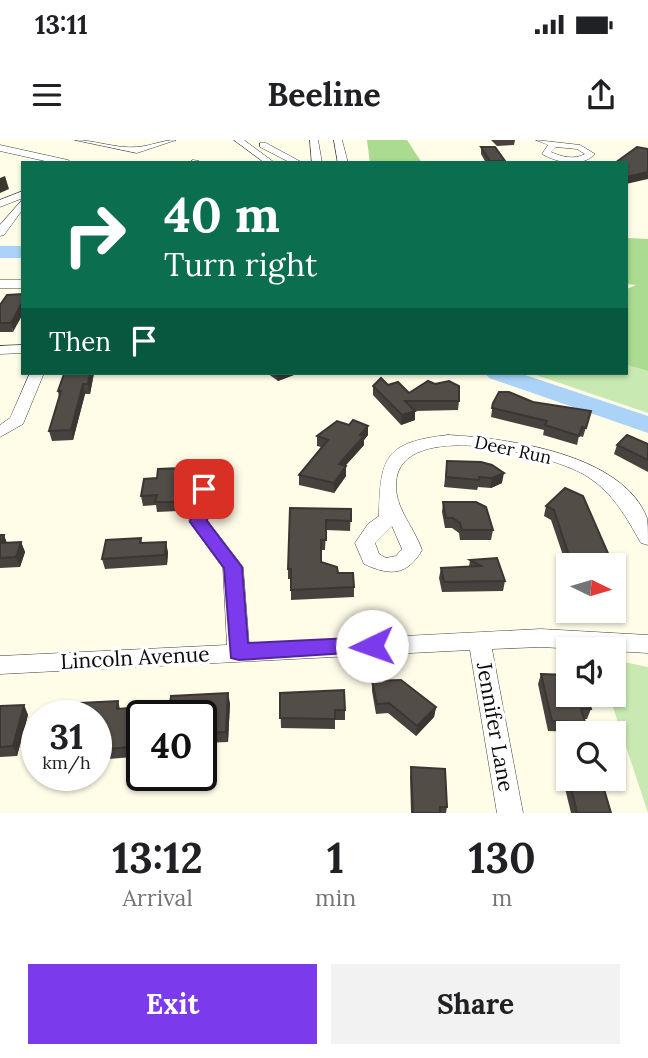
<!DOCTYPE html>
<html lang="en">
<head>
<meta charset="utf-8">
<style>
  :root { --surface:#fff; --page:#f2f2f2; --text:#202124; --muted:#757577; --accent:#7c3aed }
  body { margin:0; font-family:Lora,serif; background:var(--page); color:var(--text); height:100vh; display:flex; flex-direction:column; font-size:26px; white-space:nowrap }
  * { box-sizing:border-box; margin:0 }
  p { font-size:23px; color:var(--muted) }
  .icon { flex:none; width:38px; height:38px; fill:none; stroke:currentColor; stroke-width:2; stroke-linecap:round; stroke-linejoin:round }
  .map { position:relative; height:673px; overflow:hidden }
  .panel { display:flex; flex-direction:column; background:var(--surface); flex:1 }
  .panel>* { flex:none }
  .guide { position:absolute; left:21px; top:21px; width:607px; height:214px; border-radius:0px; box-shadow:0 2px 5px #0004; background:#0b6e4f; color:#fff; overflow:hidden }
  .needle { width:46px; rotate:95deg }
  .tools { position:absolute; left:556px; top:413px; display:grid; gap:14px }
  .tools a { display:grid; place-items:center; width:70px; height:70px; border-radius:0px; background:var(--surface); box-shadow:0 2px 5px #0004; font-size:35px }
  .speed { position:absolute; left:21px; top:560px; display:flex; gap:14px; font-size:35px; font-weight:700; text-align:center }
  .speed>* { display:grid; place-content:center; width:91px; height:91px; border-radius:50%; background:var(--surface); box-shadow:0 2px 5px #0004; line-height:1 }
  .speed small { font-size:18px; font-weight:400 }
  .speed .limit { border:4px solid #111; border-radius:10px; background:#fff; color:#111 }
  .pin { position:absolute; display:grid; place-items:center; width:60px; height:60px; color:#fff; margin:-30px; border-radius:14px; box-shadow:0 4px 10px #0006 }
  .me { position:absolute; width:77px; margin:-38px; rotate:267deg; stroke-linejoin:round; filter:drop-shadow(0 0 5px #0008) }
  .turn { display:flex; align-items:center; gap:24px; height:147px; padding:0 28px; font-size:32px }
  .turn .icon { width:91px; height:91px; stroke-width:2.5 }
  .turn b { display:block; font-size:49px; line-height:60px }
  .then { display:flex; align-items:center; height:66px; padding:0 28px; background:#0003; gap:14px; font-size:26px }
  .eta { display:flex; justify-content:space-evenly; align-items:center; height:119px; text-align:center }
  .eta b { font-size:42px; font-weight:800; line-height:49px }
  .primary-button { display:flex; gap:14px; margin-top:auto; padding:14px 28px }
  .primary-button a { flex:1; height:80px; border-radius:0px; background:var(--accent); color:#fff; font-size:28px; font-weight:800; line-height:80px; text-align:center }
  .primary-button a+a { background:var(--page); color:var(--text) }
  .status { display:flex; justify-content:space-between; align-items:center; height:49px; padding:0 35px; background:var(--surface); direction:ltr }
  .status svg { height:19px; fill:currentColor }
  header { display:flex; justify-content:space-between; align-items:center; height:91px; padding:0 28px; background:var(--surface); font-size:32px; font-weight:800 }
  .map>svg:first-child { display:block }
  .green { fill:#c9e9b2 }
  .forest { fill:#aadb91 }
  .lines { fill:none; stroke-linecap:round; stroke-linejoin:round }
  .river { fill:#abd3f8; fill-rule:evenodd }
  .minor-casing { stroke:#3e3e3e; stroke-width:1 }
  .minor { fill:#fff; fill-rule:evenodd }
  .wall { fill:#47423d }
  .shaded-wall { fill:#3a3632 }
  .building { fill:#534d47; stroke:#3a3632; stroke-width:2 }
  .route { fill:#7c3aed; stroke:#51269a; stroke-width:2 }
  .labels { text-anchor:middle; stroke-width:7; stroke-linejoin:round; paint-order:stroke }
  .street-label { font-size:18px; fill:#0b0b0b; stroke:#fff }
  .near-street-label { font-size:21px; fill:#0b0b0b; stroke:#fff }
</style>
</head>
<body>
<div class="status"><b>13:11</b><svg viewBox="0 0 49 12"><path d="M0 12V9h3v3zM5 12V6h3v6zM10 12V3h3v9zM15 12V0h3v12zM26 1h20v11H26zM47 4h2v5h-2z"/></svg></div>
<header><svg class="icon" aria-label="menu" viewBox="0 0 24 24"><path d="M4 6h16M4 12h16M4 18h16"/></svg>Beeline<svg class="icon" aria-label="share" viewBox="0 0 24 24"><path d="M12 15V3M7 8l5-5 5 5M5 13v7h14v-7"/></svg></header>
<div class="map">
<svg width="648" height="673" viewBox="0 0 648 673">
  <rect width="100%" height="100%" fill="#fffde8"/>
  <!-- green -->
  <g class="green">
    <polygon points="627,225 648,231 648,273 530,233 626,233"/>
    <polygon points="614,520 648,527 648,673 609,555 614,555"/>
  </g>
  <!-- forest -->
  <g class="forest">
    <polygon points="367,0 407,0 422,23 370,23"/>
    <polygon points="627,98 648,99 648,231 627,225 627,149 636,145 627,144"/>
  </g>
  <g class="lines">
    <!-- river -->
    <g class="river">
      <rect x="0" y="106" width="23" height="12"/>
      <polygon points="485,233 519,233 648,276 648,293 489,238"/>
    </g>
    <defs>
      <g id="minor">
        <path d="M75,0c20,0 42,9 62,7 14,-1 25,-7 39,-7l-39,13z"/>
        <polygon points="234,0 244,0 275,23 265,23"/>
        <polygon points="310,0 318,0 322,23 312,23"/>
        <polygon points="334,0 342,0 348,23 338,23"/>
        <path d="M536,0l44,5 15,9c-14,14 -37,9 -53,0l6,-9zM556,7l21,2 8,5c-11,6 -23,3 -34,-2z"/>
        <polygon points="260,3 266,3 303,23 291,23 260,7"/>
        <polygon points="0,5 68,20 72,23 54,23 0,11"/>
        <polygon points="193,20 199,21 200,23 189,23"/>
        <polygon points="23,51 23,58 0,67 0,60"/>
        <polygon points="23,59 23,69 4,95 0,96 0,85"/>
        <rect x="0" y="140" width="23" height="8"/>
        <polygon points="23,205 23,213 0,214 0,206"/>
        <polygon points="30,233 44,233 23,284 0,297 0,285 10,278"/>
        <path d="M448,295c59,3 175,19 199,83 1,7 1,19 1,27l-7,-2c-15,-26 -27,-49 -53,-66 -32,-22 -178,-58 -191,-1 -6,29 16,48 25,74 -15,26 -32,26 -58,14l-9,-21 13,-19 11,-8c1,-59 6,-74 69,-81zM392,386l10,23 -6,7 -10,2 -7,-4 -4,-11z"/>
        <polygon points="204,343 213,349 207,380 243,427 249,504 541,489 648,495 648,513 541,507 492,509 523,673 497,673 470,510 0,534 0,516 227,505 223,428 189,381 195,349"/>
      </g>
    </defs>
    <!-- minor casing -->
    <use href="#minor" class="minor-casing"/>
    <!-- minor -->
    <use href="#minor" class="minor"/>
  </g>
  <!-- wall -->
  <g class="wall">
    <polygon points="491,0 515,0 514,5 497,6"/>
    <polygon points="481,7 505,21 504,23 486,23 481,14"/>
    <polygon points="7,155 13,192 0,192 0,165"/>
    <polygon points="94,233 90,254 85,254 73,300 52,301 49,291 59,257 58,251"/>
    <polygon points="267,233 299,233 278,241"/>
    <polygon points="388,245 409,253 459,261 458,270 415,271 415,280 401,285 373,255 373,246"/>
    <polygon points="533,262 591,271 583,297 579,296 577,305 543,295 544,290 491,277 493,263"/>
    <polygon points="349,285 368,286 368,295 364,300 364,305 345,326 346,336 334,353 299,345 299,335 321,307 317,306 317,296"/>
    <polygon points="648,304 648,332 614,314 617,305"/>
    <polygon points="447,321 481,322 502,343 491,348 478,347 477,350 444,347"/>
    <polygon points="181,328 182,338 178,371 157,372 156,365 143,366 141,356 157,338"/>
    <polygon points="565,348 624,439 620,449 614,450 614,425 569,425 569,433 551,380 544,376 546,366"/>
    <polygon points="443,362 493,390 491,400 460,400 459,393 452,388 445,388 442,372"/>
    <polygon points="290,368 351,369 350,391 326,390 325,410 321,410 321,422 338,433 354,447 354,457 291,460 291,439 288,439 288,429"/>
    <polygon points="0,395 4,395 7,403 21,402 25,412 20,427 0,428"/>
    <polygon points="141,398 142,403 168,412 167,425 105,429 102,419"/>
    <polygon points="470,420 505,441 503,451 442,452 439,438 441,428 469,427"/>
    <polygon points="541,534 591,569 587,579 584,579 585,582 581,592 548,591 538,544"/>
    <polygon points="372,541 436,567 434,577 416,596 388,573 376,574 372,551"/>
    <polygon points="280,553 345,570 345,580 335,580 335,589 281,588"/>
    <polygon points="118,561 120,569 143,567 145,576 142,576 142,609 134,609 133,617 96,620 96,576"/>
    <polygon points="230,563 228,602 201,603 201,576"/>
    <polygon points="24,565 28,575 17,616 0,617 0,566"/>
    <polygon points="565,622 611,673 571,673 561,632"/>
    <polygon points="411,627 447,667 446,673 411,673 410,637"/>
  </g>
  <!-- shaded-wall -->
  <g class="shaded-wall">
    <polygon points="648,32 648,39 626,44 627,37"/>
    <polygon points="5,36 9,49 0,53 0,38"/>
    <polygon points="23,161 23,174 13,192 11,183"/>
    <polygon points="90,233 94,233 90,254 88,244"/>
    <polygon points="277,233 299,233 278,241"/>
    <polygon points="83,244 85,254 73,300 71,290"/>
    <polygon points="415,271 415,280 401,285 402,275"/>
    <polygon points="368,286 368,295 364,300 364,305 338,334 339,324 360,295"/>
    <polygon points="346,326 346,336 334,353 334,343"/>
    <polygon points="181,328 182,338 178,371 177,362"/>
    <polygon points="504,333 502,343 491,348 492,338"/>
    <polygon points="4,395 7,405 1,403"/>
    <polygon points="21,402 25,412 20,427 16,417"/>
    <polygon points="166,402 168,412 167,425 165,415"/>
    <polygon points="228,553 230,563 228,602 226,592"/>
    <polygon points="24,565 28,575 17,616 13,606"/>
    <polygon points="436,567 434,577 416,596 417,586"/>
    <polygon points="142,579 142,608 139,599"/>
    <polygon points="132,599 134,609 133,617 131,607"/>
  </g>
  <!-- building -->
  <g class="building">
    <polygon points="481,7 495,7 505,21 490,21"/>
    <polygon points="637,7 648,9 648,32 627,37 626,23 615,23"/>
    <polygon points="23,154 23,161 11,183 0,183 0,165 7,155"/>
    <polygon points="68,233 90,233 88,244 83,244 71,290 49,291 61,251 58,251 64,234 67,234"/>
    <polygon points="381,238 388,245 398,242 409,253 428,241 435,244 449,241 459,246 459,261 405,261 415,271 402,275 373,246"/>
    <polygon points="499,252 509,252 533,262 591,271 586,288 582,287 579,296 545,285 547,281 492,268 493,263"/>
    <polygon points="353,280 368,286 360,295 364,296 339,324 346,326 334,343 299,335 328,300 317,296 337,281 349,285"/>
    <polygon points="627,295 648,304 648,320 617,305"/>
    <polygon points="447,321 481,322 492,325 504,333 492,338 479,337 479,340 446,337"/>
    <polygon points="181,328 177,362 155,362 157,355 141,356 144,339 157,338 158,329"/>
    <polygon points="565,348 583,356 610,418 614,418 624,439 614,440 614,425 572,425 554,370 546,366"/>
    <polygon points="443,362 476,362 486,367 493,390 462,390 460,383 453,378 446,378"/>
    <polygon points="290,368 351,369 351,381 326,380 326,400 321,400 321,422 337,427 338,433 353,433 354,447 291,450 291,429 288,429"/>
    <polygon points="0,395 4,395 1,403 21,402 16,417 0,418"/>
    <polygon points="141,398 140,403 166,402 165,415 102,419 106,400"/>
    <polygon points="497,418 505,441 444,442 441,428 481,426 470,420"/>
    <polygon points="541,534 569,535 569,555 587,555 591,569 581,569 585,582 552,581"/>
    <polygon points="401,540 436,567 417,586 389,563 377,564 372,541"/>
    <polygon points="344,550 345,570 335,570 335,579 280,578 280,553"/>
    <polygon points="228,553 226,592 201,593 201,576 169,576 171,556"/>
    <polygon points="118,561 117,569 143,567 139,599 132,599 131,607 96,610 96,576 77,576 80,563"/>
    <polygon points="24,565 13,606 0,607 0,566"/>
    <polygon points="565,622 569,622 569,639 601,639 611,673 577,673"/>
    <polygon points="411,627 445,629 447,667 440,667 440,673 413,673"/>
  </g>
  <!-- route -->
  <polygon class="route" points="204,344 212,349 207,381 242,427 248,503 372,497 379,500 382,506 379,511 239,520 231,518 224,428 190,382 196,349"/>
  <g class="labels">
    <!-- street labels -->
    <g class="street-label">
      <text transform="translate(513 310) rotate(12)" y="6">Deer Run</text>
    </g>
    <!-- near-street labels -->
    <g class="near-street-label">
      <text transform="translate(135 518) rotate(-3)" y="7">Lincoln Avenue</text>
      <text transform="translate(495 587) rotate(80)" y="7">Jennifer Lane</text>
    </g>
  </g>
</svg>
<div class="tools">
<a><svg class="needle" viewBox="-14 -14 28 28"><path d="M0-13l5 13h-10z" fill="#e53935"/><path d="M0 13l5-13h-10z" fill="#757577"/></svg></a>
<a><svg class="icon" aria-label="sound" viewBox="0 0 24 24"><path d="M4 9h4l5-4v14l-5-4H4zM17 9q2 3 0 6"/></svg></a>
<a><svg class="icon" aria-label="search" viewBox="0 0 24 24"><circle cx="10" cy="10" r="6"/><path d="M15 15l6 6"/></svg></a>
</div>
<div class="speed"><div>31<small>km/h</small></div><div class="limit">40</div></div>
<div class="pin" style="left:204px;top:349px;background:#d93025"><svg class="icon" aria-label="arrive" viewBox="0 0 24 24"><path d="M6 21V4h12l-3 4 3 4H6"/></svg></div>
<svg class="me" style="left:372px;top:506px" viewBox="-20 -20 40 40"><circle r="19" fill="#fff"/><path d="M0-13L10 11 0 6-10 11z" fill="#7c3aed"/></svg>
<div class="guide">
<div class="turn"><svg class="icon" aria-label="right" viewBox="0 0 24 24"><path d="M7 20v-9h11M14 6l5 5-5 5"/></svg><div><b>40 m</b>Turn right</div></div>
<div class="then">Then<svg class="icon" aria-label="arrive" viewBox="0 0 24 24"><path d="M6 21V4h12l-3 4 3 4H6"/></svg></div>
</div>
</div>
<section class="panel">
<div class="eta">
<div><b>13:12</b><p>Arrival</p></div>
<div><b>1</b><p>min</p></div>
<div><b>130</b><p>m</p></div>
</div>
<div class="primary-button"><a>Exit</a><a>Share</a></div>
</section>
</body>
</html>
